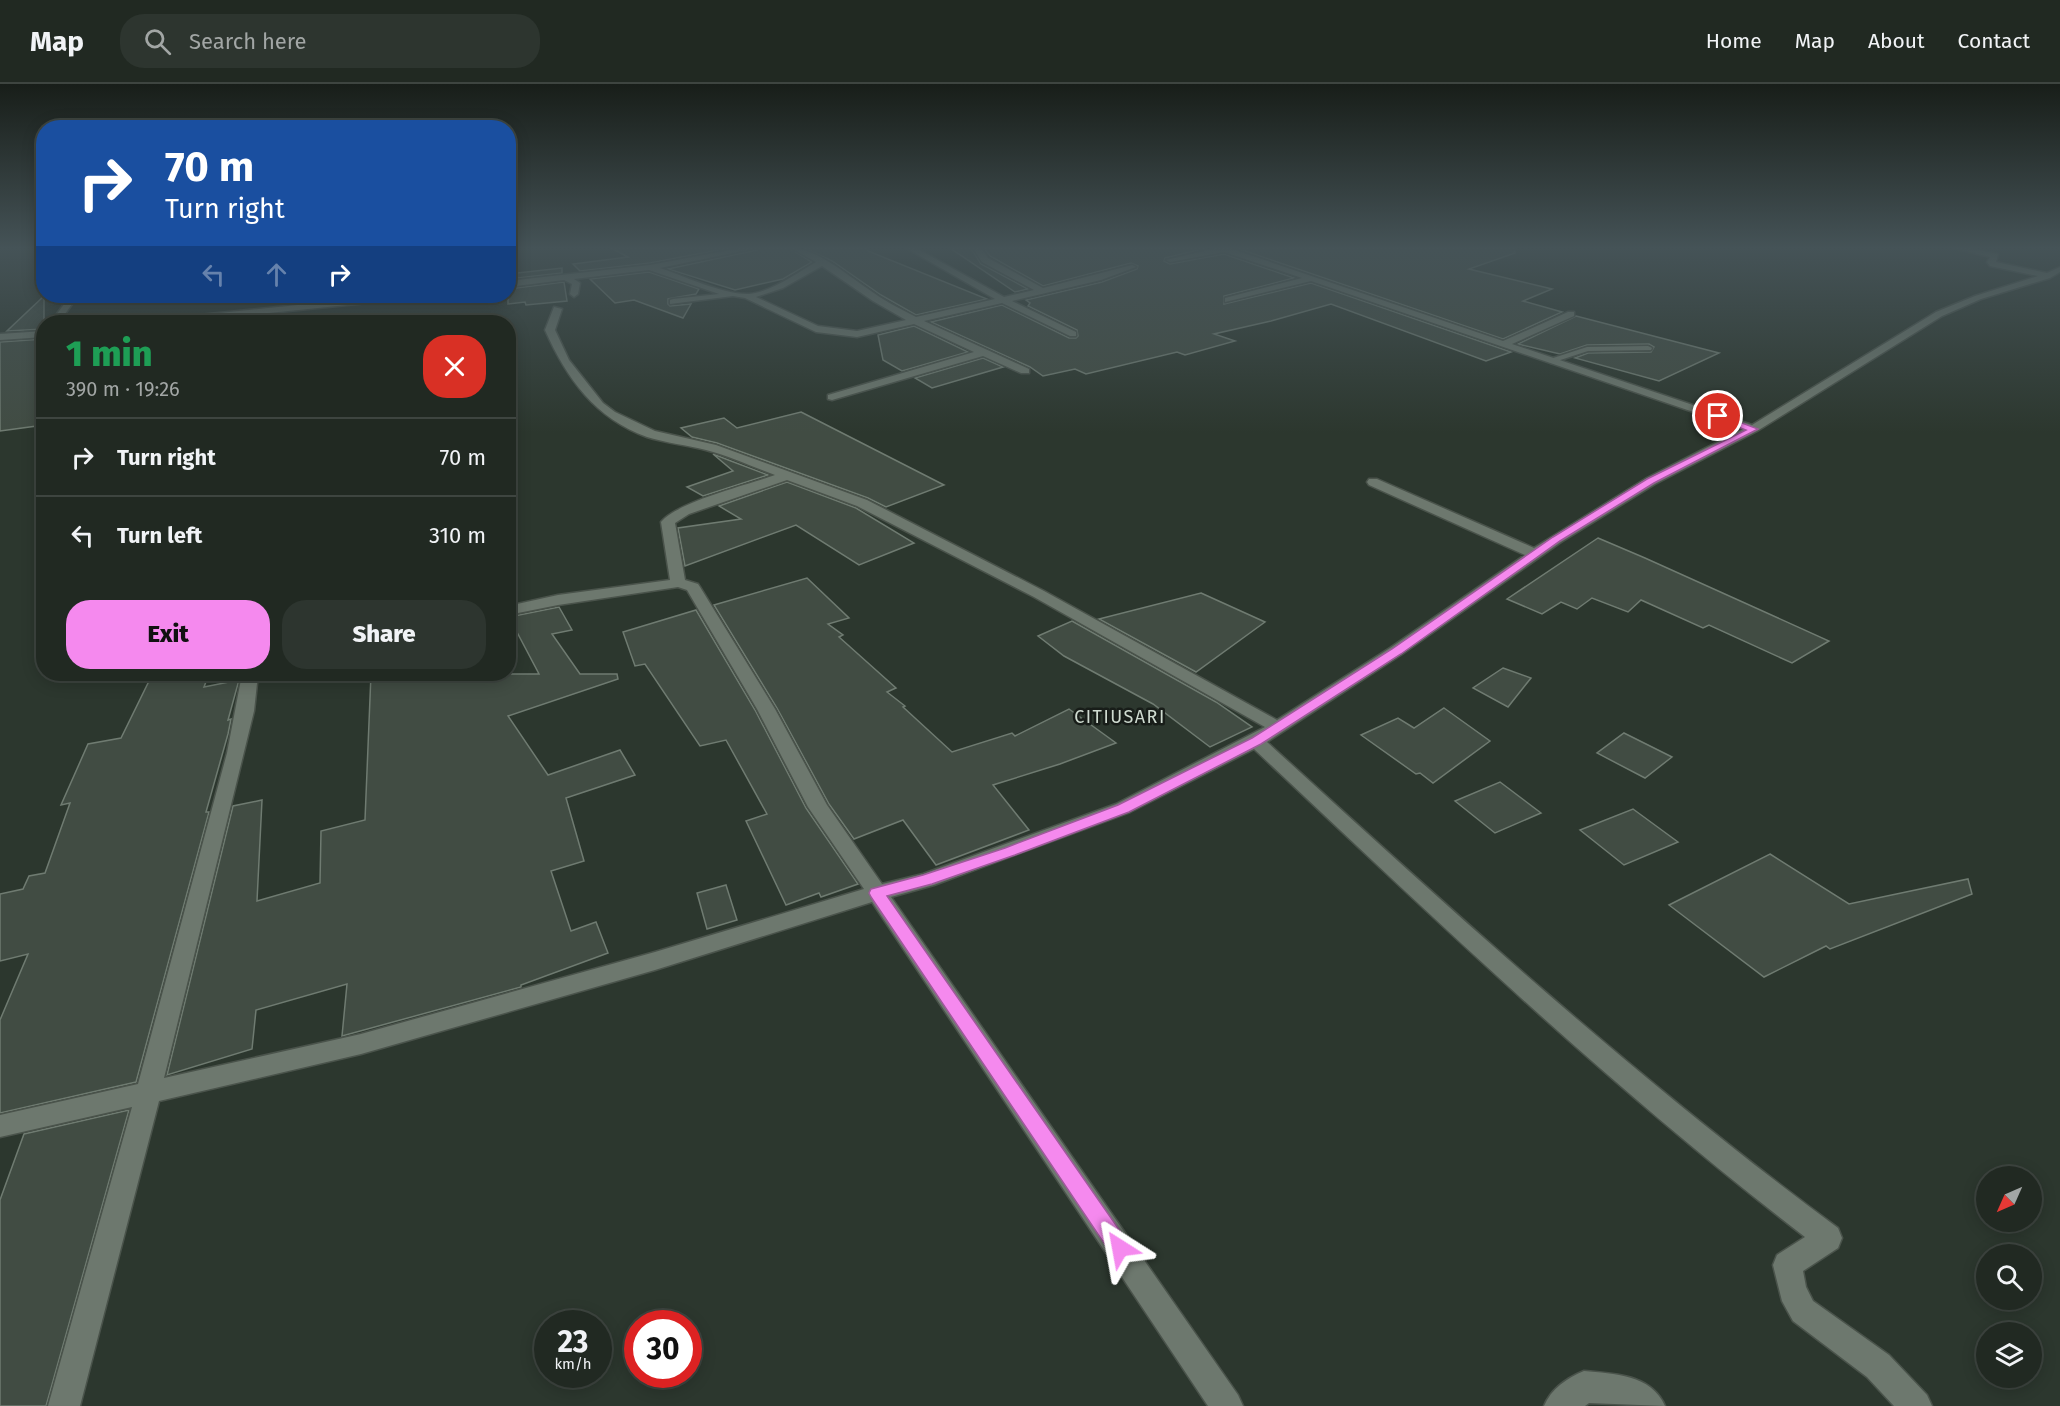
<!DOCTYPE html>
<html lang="en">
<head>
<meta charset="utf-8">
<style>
  :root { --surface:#212922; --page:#2d352f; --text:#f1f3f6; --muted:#a2a6a5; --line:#3e4540; --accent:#f589ee }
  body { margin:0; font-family:"Fira Sans",sans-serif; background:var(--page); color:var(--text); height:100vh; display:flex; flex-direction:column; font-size:22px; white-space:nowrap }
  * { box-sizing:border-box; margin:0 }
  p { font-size:20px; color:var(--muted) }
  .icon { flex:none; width:33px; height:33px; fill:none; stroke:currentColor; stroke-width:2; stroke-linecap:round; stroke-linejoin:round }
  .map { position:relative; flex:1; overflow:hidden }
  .drawer { position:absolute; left:36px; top:231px; width:480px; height:366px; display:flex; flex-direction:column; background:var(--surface); border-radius:24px; box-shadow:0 3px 15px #0003,0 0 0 2px var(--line) }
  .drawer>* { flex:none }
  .guide { position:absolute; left:36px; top:36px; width:480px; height:183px; border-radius:24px; box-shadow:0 3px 15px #0003,0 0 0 2px var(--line); background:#1a4fa0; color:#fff; overflow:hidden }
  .needle { width:39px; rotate:225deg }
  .buttons { position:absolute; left:1976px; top:1082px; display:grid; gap:12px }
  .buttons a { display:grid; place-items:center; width:66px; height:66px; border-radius:50%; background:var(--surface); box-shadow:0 3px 15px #0003,0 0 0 2px var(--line); font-size:30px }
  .speed { position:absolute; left:534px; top:1226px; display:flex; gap:12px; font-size:30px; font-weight:700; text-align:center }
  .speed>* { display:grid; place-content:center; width:78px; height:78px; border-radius:50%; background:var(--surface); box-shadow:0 3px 15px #0003,0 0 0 2px var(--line); line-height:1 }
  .speed small { font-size:15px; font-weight:400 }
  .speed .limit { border:9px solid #d22; background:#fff; color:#111 }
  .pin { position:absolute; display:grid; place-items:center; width:51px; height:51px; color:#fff; margin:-26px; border:3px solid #fff; border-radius:50%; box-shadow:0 2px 6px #0007 }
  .me { position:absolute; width:66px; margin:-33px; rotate:326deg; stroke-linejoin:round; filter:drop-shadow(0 0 4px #0008) }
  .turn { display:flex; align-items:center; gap:21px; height:126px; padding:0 30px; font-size:27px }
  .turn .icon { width:78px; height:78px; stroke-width:2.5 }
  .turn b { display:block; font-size:42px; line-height:51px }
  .lanes { display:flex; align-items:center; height:57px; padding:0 30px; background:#0003; justify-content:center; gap:30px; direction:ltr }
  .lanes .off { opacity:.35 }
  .round { display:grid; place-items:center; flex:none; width:63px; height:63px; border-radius:24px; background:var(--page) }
  .head { display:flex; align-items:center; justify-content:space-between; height:102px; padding:0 30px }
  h1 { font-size:36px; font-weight:800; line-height:45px; color:#1e9e55 }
  .primary-button { display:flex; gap:12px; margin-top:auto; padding:12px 30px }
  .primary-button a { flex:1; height:69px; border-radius:24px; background:var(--accent); color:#111; font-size:24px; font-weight:800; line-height:69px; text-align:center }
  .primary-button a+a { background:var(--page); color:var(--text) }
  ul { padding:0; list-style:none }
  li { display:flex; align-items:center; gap:18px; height:78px; padding:0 30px; border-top:2px solid var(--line) }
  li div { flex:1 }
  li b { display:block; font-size:22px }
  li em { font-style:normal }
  header { display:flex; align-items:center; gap:36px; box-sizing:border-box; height:84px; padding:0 30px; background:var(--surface); border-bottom:2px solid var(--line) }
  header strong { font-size:28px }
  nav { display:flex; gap:33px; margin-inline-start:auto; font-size:21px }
  .search { width:420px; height:54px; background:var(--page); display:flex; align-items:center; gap:15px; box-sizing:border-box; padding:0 21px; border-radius:24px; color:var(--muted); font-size:22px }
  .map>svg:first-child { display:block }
  .building { fill:#414c43; stroke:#6f7b71; stroke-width:1.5 }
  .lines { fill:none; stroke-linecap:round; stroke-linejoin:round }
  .lane-casing { stroke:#4a534b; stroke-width:3 }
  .street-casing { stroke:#4a534b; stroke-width:3 }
  .lane { fill:#6d786e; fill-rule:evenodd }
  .street { fill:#6d786e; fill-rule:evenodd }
  .route { fill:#f589ee; stroke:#9f599b; stroke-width:1.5 }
  .labels { text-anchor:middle; stroke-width:5; stroke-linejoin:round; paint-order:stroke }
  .quarter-label { font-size:18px; letter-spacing:1.5px; fill:#cfdbd0; stroke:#181d19 }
</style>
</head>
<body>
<header>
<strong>Map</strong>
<div class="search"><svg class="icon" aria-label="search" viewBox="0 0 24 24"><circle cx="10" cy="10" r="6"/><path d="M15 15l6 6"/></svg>Search here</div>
<nav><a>Home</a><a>Map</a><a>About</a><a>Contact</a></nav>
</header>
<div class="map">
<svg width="2060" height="1322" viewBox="0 0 2060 1322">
  <rect width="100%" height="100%" fill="#2c372e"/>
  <!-- building -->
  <g class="building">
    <polygon points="611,164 729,164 650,179 580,187 573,180 628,173"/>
    <polygon points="759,164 789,164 812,178 783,195 735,206 668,185 757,166"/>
    <polygon points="804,164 868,164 868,167 987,215 916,231 881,211 832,177"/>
    <polygon points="950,164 971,164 981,180 1028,205 1015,208"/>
    <polygon points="984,164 1207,164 1165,174 1164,177 1170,180 1224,170 1294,194 1224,212 1224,220 1311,199 1511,268 1486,277 1331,220 1271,237 1214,250 1235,257 1185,271 1177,268 1086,290 1075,285 1043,292 1030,283 931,238 1002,221 1069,254 1076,254 1078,252 1077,246 1028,222 1030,219 1026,216 1102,198 1137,185 1138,182 1131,179 1043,202 990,172"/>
    <polygon points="1236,164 1514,164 1515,169 1469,185 1552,205 1523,217 1562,228 1503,255"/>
    <polygon points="562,184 562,189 508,195 508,190"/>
    <polygon points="649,188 699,205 696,210 668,215 668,220 670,222 691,220 683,234 634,216 615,219 590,195"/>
    <polygon points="564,198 567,217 526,221 525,218 508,220 508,205"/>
    <polygon points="44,212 44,245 7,247"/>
    <polygon points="1576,232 1719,269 1659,297 1575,274 1588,269 1651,268 1654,263 1649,260 1587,261 1560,270 1518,260"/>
    <polygon points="914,242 968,268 902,287 883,276 878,251"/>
    <polygon points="44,255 44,341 0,347 0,258"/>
    <polygon points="983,274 1003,283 932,304 915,294"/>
    <polygon points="801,328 944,401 886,423 868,414 717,359 692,353 681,344 724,334 737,344"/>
    <polygon points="713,370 731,377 768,391 703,412 687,403 733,387"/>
    <polygon points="787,398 856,424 914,459 859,481 796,441 685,482 678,444 741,435 719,422"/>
    <polygon points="1598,454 1645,474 1829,557 1792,579 1709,541 1703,544 1641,516 1628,528 1592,514 1577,525 1561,518 1542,530 1507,515"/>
    <polygon points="807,494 849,534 828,540 843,551 839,553 896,604 887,608 905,622 903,623 952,668 1012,649 1015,652 1069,625 1116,659 1060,680 993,701 1029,746 936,781 903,736 854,755 829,720 777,624 714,521"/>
    <polygon points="1201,509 1265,538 1196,588 1099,535"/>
    <polygon points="559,523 572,546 552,550 580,590 617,590 618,595 508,632 548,691 620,666 635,691 566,714 584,777 551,787 571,847 596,838 608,869 521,901 521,903 342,952 347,900 256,926 252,965 167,991 233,722 262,716 257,817 320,799 321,747 365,736 371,590 539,590 509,533"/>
    <polygon points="696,526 755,626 806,724 858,800 821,813 819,809 786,821 746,737 767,730 726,656 700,662 645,580 635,582 623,548"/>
    <polygon points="1072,537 1216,618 1252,643 1210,663 1153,620 1064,572 1038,552"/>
    <polygon points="1503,584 1531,594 1508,623 1473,604"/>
    <polygon points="165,590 209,590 204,603 239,596 228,636 231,635 228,650 206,728 209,728 136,998 0,1029 0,936 28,870 0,877 0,810 23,805 29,792 45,789 70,719 61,721 88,660 121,654 152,591"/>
    <polygon points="1444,624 1490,657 1433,699 1420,689 1416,690 1361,651 1398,634 1414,644"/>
    <polygon points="1624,649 1672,673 1645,694 1597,669"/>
    <polygon points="1500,698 1541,729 1495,749 1455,717"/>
    <polygon points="1633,725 1678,758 1624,781 1580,746"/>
    <polygon points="1770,770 1849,820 1968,795 1972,810 1830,865 1826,862 1764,893 1669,821"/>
    <polygon points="726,801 737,836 707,845 697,809"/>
    <polygon points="129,1026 46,1322 0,1322 0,1116 24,1050"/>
  </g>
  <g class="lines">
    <defs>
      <polygon id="lane" points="1648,262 1652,264 1651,266 1588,267 1551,279 1547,276 1587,263"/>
      <g id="street">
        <path d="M741,164h16l-97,20c24,8 64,27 89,26 20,-1 50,-22 67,-32l-25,-14c25,0 56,27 77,41 15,11 32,20 48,28l79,-18 -89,-51h10l88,49 30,-7 -52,-28 -9,-14h8l7,10 55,30 89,-23 4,2 -35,13 -89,21 64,31v4h-6l-68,-33 -78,18 105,48v4h-8l-38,-17 -151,44 -4,-1v-4l146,-43 -60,-28 -57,13 -41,-5 -71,-34 -12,-2 -63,8v-4l3,-1 46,-5 -70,-24 -75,9 6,4 -2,11 -4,3 -4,-3 2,-10 -8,-4 -56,7v-6l142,-16zM822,182l51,35 33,19 -49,11 -39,-5 -62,-29 27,-9z"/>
        <path d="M1217,164h12l274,93 65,-29h6v4l-62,28 240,81 184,-113 39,-16 63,-20 -48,-10 -3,-4 3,-5 -37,-9h15l30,6 -2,8 51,11 13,-6v5l-10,6 -69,21 -39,17 -185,115 -102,53 -94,58 -159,112 -135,88c185,169 369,337 571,486l4,10 -4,10 -35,23 3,16 7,14 76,54 38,40 5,11h-38l-27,-29 -74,-56 -11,-20 -9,-36 4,-10 28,-18c-195,-150 -372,-319 -551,-488l-124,63 -196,73 -43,12 347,498 5,11h-35l-336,-504 -217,68 -294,84 -202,47 -79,305h-32l84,-299 -132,30v-22l138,-31 89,-331 15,-79h16l-4,37 -90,367 197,-44 294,-82 209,-63 -56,-82 -51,-98 -70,-119 -9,-3 -120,18 -50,10v-9l50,-11 112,-15 -9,-58c18,-21 87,-37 114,-47 -22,-8 -46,-19 -69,-25 -19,-5 -40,-7 -59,-13 -52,-19 -80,-58 -102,-107l9,-23 8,2 -7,21 14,30 34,43 12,9 40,19 61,14 151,55 177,91 233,129 113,-72 135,-93 -156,-70 -2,-3 2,-3h8l157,69 113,-70 96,-49 -432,-148 -86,21v-4l77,-20 -78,-26 -54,10 -4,-2zM787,396l70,26 177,91 231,130 -149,77 -193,70 -41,10 -55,-79 -52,-96 -75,-122 -2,-3 -13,-4 -10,-57 14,-9z"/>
        <polygon points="70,212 78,212 59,238 51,238"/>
        <polygon points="385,212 410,212 406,215 182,238 155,238 160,235"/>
        <polygon points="44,247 44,253 0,256 0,250"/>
        <path d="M1584,1287c30,3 67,3 81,35l-76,-3 -4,3h-41c7,-17 23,-28 40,-35z"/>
      </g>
    </defs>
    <!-- lane casing -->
    <use href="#lane" class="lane-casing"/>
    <!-- street casing -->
    <use href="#street" class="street-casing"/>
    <!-- lane -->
    <use href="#lane" class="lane"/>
    <!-- street -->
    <use href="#street" class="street"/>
  </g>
  <!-- sky -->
  <linearGradient id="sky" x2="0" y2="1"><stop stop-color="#181e19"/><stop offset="0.47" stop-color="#455357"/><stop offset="1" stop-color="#455357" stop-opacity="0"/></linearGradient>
  <rect width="2060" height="349" fill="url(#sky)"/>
  <!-- route -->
  <polygon class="route" points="1715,331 1721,331 1758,345 1654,399 1560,457 1401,570 1261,660 1129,728 1015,771 932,800 887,812 1127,1157 1130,1164 1127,1171 1120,1175 1112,1171 871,813 869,809 871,805 923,791 1005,764 1118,721 1252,654 1392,565 1553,453 1647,395 1746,346 1715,334"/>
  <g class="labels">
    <!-- quarter labels -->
    <g class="quarter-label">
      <text x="1120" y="639">CITIUSARI</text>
    </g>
  </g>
</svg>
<div class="buttons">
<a><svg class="needle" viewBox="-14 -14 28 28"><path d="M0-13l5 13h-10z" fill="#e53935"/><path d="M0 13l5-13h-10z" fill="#a2a6a5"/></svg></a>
<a><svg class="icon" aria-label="search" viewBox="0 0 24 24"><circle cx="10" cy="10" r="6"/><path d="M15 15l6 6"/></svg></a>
<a><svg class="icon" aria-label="layers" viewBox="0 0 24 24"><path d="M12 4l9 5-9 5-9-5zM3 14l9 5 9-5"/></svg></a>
</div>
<div class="speed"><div>23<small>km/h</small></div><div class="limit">30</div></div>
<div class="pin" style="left:1718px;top:332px;background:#d93025"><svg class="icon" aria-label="arrive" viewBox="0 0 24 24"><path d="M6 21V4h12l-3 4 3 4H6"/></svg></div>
<svg class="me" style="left:1120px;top:1164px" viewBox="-20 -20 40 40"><path d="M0-17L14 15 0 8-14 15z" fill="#f589ee" stroke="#fff" stroke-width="4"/></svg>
<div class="guide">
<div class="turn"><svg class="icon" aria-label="right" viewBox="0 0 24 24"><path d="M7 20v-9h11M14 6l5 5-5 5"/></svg><div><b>70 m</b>Turn right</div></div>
<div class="lanes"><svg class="icon off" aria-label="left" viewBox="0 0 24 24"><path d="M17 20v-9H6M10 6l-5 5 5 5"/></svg><svg class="icon off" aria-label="ahead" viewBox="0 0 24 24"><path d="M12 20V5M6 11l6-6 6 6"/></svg><svg class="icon" aria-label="right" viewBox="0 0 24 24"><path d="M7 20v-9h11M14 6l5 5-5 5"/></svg></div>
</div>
<section class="drawer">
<div class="head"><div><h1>1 min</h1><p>390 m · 19:26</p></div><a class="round" style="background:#d93025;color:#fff"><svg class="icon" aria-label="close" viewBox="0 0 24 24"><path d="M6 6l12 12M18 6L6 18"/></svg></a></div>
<ul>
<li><svg class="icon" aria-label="right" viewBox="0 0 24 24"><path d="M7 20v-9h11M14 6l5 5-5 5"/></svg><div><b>Turn right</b></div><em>70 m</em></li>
<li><svg class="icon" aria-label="left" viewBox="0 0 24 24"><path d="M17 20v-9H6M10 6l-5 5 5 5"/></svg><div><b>Turn left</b></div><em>310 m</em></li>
</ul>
<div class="primary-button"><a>Exit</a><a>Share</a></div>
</section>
</div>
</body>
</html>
